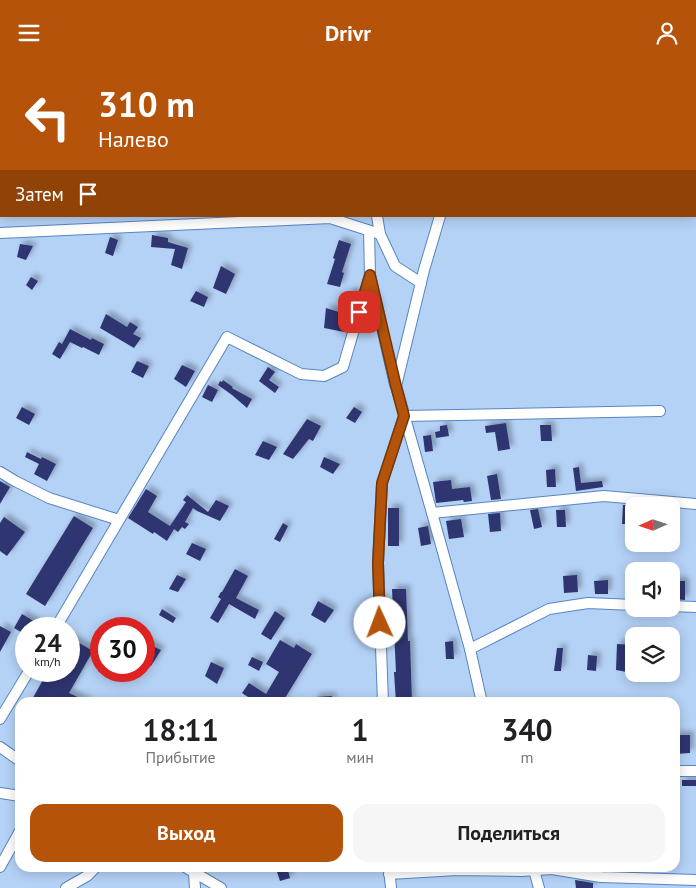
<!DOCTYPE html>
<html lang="ru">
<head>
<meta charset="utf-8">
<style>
  :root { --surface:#fff; --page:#f6f6f6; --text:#202124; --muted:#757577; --accent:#b45309 }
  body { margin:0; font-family:"PT Sans",sans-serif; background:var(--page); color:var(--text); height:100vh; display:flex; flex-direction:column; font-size:19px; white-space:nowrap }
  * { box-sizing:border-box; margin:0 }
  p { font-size:16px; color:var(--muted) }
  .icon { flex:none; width:28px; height:28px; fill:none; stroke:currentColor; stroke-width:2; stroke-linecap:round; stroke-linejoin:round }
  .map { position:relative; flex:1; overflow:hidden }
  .side { position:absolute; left:15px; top:632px; width:665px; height:175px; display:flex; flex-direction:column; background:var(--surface); border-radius:15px; box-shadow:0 2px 12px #0003 }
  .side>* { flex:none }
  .top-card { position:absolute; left:0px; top:0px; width:696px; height:152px; box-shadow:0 2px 12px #0003; background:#b45309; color:#fff; overflow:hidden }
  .needle { width:32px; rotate:267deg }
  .tools { position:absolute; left:625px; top:432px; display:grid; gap:10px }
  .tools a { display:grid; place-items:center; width:55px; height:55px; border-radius:10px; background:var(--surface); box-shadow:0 2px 12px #0003; font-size:25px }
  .speed { position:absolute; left:15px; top:552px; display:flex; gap:10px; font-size:25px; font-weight:700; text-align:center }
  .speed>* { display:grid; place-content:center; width:65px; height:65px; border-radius:50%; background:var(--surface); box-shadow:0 2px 12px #0003; line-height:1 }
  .speed small { font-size:12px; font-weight:400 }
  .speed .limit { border:8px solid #d22; background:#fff; color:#111 }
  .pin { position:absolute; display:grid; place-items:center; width:42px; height:42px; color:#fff; margin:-21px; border-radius:10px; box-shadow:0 2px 8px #0006 }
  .me { position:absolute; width:55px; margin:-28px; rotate:358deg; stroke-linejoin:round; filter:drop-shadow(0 0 4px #0008) }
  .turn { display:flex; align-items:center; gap:18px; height:105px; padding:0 15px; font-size:22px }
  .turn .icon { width:65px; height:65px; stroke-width:2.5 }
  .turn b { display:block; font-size:35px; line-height:42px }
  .then { display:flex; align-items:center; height:48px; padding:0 15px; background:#0003; gap:10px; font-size:19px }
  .eta { display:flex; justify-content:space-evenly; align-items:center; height:85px; text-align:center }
  .eta b { font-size:30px; font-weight:700; line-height:35px }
  .primary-button { display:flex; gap:10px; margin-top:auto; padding:10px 15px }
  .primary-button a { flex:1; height:58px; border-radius:15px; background:var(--accent); color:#fff; font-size:20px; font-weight:700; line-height:58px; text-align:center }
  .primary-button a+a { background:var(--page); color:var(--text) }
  header { display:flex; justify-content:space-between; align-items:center; height:65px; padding:0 15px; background:var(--accent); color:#fff; font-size:22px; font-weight:700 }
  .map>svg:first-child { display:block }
  .building { fill:#2e3670; filter:url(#shadow) }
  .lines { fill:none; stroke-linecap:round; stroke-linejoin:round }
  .minor-casing { stroke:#5886c0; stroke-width:12 }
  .minor { stroke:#fff; stroke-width:10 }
  .route-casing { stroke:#753606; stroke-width:12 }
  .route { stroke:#b45309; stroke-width:9 }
</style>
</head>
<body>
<header><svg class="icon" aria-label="menu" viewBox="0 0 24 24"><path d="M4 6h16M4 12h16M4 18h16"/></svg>Drivr<svg class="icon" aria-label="person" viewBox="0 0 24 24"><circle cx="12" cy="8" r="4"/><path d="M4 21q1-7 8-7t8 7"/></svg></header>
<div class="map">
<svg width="696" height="823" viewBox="0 0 696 823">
  <defs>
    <filter id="shadow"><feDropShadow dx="4" dy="-4" stdDeviation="2.5" flood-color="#0004"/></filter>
  </defs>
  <rect width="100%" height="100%" fill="#b4d1f6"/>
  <!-- building -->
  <g class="building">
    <polygon points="152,170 168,173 168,177 188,183 182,204 171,200 175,184 151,182"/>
    <polygon points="110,172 118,175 113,191 105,188"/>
    <polygon points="339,175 351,179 342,207 344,208 340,222 327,219 335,194 333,193"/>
    <polygon points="20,179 33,181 26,195 17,192"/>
    <polygon points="221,201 235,209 226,229 213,223"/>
    <polygon points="31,212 38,216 32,225 26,220"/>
    <polygon points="196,226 208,232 204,242 190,236"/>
    <polygon points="348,227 358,227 352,248 347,246"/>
    <polygon points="326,243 348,250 344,267 324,263"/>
    <polygon points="106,249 127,262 130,257 138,262 133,269 141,273 134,283 100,263"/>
    <polygon points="70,264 91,275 92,273 104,279 99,290 83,282 82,283 70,277 60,294 52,289 59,277 62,279"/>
    <polygon points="137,296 149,301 143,313 131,307"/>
    <polygon points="182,300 195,306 186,322 174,314"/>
    <polygon points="268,302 275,307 269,315 279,322 275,328 259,316"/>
    <polygon points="223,315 233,322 232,323 252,334 247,343 232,330 218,320 220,316 222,317"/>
    <polygon points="208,320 218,325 212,337 202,332"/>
    <polygon points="22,342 35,349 29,360 16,353"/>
    <polygon points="354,342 362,347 355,358 346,353"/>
    <polygon points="307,354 321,361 313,376 309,374 293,394 283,389"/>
    <polygon points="506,358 510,384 498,386 495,367 486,368 485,361"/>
    <polygon points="447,360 449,371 436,373 435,367 440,366 440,361"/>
    <polygon points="540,360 551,360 552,376 541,376"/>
    <polygon points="431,370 433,386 425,387 423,371"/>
    <polygon points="263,376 277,382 269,395 255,390"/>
    <polygon points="27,387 41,394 42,392 56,399 47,416 34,409 39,399 25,392"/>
    <polygon points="324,392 340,399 333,409 320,402"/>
    <polygon points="579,402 581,418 602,416 603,422 576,426 573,403"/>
    <polygon points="555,404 556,422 547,422 546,405"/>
    <polygon points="497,409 501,434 491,435 487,411"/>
    <polygon points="451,415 452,424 470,422 472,436 464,437 463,435 436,438 433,417"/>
    <polygon points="0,416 10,422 0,439"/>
    <polygon points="146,424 157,431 148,447 170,461 186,437 183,435 187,430 208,447 216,435 229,441 220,456 197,446 193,443 185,457 189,459 185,464 182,462 178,467 174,464 167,476 154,467 153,469 128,453"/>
    <polygon points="623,440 632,440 631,459 622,459"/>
    <rect x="388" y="443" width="11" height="38"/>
    <polygon points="538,444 542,462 534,464 530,445"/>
    <polygon points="556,445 565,445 566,462 557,462"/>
    <polygon points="500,448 501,466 490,467 488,449"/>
    <polygon points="74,451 93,463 45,541 26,529"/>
    <polygon points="4,452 25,467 7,491 0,486 0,458"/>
    <polygon points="461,454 464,472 449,474 446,456"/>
    <polygon points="283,458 288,461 280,477 274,474"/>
    <polygon points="428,461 431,479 421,481 418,463"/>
    <polygon points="192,478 206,484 200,496 186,489"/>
    <polygon points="235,504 248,511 236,533 259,545 255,554 229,539 218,558 210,553 221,534 218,532 221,527 222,527"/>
    <polygon points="177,510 186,514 178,527 169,524"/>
    <polygon points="577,510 578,527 564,528 563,511"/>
    <polygon points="608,515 608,529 595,529 594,516"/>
    <polygon points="674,516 685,516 685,535 673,534"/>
    <polygon points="392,524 406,524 408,576 410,576 412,638 396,638 394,607 396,607"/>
    <polygon points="318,536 334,545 325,558 311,550"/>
    <polygon points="162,544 176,553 173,558 159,550"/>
    <polygon points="275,546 285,553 271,575 261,569"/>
    <polygon points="22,549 47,564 26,564 26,570 14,563"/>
    <polygon points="0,561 11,567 0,587"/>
    <polygon points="69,572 93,586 69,628 91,638 30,638 48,606 69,606"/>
    <polygon points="280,575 294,583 296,579 312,589 282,638 257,638 242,628 249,618 266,629 279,607 266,599"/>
    <polygon points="453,576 454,594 446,594 445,577"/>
    <polygon points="144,577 161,585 151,601 144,596"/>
    <polygon points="617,579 634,580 632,608 616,605"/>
    <polygon points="557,583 563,583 561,606 554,606"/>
    <polygon points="588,590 597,591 596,606 587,605"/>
    <polygon points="252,592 263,597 259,606 248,600"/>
    <polygon points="211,597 224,603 217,619 205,611"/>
    <polygon points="98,606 120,606 114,616"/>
    <polygon points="332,631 333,638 315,638 315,632"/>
    <polygon points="675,670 690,670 690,688 675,689"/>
    <rect x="682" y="715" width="14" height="6"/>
    <polygon points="282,802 287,802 290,813 280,816 276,804"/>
    <polygon points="575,815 593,818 593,823 576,823"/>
  </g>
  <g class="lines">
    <defs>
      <g id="minor">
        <polyline points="338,0 339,1"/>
        <polyline points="473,1 473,0"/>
        <polyline points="377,151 380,169 395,201 421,218"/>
        <polyline points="440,151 424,205 396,321 432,448 470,584 482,638"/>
        <polyline points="369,166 370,210 395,320"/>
        <polyline points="0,168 330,153 380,169"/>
        <polyline points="0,407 15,416 49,433 119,455"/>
        <polyline points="432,448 604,431 696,439"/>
        <polyline points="671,541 696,542"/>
        <polyline points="55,564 227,272 301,309 324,311 343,302 370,210"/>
        <polyline points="470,584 549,544 588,538 634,540"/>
        <polyline points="383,638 378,498 382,418 404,351 660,346"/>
        <polyline points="0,654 29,606"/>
        <polyline points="0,682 20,696"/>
        <polyline points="675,706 696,706"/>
        <polyline points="0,728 20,731"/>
        <polyline points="0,802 20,766"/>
        <polyline points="185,802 221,823"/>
        <polyline points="389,803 391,823"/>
        <polyline points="534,805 539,823"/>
        <polyline points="194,808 195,823"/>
        <polyline points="389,809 457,805 522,806 552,804 601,812 696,815"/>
        <polyline points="66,823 87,811 96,802"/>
      </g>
    </defs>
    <!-- minor casing -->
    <use href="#minor" class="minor-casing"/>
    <!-- minor -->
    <use href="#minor" class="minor"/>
  </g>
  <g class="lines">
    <defs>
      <polyline id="route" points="359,247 370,210 396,321 404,351 382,418 378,498 380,558"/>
    </defs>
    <!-- route casing -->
    <use href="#route" class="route-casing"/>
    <!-- route -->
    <use href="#route" class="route"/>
  </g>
</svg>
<div class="tools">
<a><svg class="needle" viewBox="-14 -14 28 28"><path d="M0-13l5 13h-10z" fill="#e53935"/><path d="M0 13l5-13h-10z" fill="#757577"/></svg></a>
<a><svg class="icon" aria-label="sound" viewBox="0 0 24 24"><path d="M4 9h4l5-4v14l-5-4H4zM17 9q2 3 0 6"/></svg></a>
<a><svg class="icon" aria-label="layers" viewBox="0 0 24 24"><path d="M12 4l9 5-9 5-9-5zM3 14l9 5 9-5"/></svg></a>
</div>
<div class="speed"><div>24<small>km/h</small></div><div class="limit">30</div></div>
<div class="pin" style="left:359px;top:247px;background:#d93025"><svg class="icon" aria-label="arrive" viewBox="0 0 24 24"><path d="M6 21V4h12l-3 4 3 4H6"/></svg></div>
<svg class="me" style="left:380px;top:558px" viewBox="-20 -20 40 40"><circle r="19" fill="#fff"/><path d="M0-13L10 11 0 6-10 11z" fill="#b45309"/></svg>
<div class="top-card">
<div class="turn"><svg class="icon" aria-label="left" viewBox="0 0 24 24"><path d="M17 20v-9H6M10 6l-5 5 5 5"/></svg><div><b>310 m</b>Налево</div></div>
<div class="then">Затем<svg class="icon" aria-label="arrive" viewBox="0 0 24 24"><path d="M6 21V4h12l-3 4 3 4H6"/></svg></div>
</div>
<section class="side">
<div class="eta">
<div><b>18:11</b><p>Прибытие</p></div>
<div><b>1</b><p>мин</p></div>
<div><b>340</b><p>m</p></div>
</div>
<div class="primary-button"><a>Выход</a><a>Поделиться</a></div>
</section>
</div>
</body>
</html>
